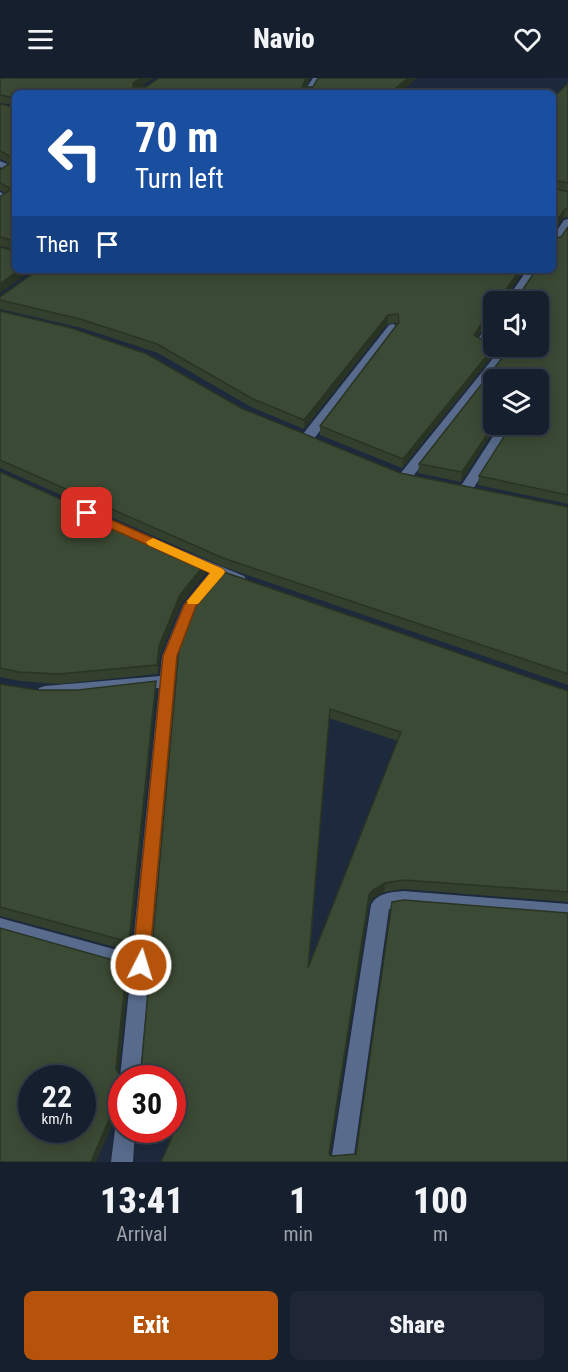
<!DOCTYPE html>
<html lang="en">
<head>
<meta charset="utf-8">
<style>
  :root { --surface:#161f2e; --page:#1f2736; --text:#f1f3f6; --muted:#9ea2aa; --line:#353d4a; --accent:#b45309 }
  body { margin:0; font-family:"Roboto Condensed",sans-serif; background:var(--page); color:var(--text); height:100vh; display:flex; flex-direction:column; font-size:22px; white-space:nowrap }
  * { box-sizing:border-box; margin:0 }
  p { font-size:20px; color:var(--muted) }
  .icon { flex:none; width:33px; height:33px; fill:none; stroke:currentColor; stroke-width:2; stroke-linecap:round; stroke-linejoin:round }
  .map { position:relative; height:1084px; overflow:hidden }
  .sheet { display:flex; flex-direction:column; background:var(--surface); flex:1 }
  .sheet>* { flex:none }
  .hud { position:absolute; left:12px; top:12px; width:544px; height:183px; border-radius:9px; box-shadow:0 3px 15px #0003,0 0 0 2px var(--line); background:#1a4fa0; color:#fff; overflow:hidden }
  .controls { position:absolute; left:483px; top:213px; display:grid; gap:12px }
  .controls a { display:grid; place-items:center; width:66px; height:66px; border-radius:9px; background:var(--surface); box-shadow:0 3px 15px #0003,0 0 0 2px var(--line); font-size:30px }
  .speed { position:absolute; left:18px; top:987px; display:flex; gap:12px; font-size:30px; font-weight:700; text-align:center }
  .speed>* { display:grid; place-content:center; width:78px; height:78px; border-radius:50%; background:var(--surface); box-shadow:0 3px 15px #0003,0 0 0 2px var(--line); line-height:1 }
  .speed small { font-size:15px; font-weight:400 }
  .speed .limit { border:9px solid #d22; background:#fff; color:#111 }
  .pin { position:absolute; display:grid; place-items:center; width:51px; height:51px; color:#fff; margin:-26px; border-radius:12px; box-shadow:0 3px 9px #0006 }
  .me { position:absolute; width:66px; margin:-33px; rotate:5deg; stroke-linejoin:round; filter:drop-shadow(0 0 4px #0008) }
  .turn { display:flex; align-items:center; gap:21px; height:126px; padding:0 24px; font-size:27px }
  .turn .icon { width:78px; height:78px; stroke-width:2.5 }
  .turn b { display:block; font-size:42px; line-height:51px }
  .then { display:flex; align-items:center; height:57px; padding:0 24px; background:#0003; gap:12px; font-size:22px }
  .eta { display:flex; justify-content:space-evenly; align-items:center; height:102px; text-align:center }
  .eta b { font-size:36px; font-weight:800; line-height:42px }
  .primary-button { display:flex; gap:12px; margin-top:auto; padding:12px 24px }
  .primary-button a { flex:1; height:69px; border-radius:9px; background:var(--accent); color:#fff; font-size:24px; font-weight:800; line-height:69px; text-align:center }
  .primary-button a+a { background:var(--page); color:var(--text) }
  header { display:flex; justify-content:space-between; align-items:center; height:78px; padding:0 24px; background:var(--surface); font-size:27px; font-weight:800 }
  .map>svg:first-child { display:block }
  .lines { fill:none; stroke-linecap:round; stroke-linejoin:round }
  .minor { fill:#586b8c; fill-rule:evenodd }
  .wall { fill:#33402d; fill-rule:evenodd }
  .shaded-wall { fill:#293424 }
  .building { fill:#3b4a34; stroke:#293424; stroke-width:1.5; fill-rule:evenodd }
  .route { fill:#b45309; stroke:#753606; stroke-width:1.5 }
  .slow { fill:#f59e0b }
</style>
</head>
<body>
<header><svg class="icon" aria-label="menu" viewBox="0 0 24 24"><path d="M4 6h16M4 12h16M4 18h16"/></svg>Navio<svg class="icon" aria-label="heart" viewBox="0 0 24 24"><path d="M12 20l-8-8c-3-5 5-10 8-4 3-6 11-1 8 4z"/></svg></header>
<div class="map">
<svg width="568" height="1084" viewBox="0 0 568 1084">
  <rect width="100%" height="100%" fill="#1d293d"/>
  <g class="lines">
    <!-- minor -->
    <g class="minor">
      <polygon points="313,0 321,0 311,15 303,15"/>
      <polygon points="0,83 15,89 0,99 0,92 2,90 0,89"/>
      <polygon points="0,114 10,119 0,126"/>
      <polygon points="568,141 568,151 558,166 554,167 554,157 564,142"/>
      <polygon points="527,192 538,192 516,224 505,224"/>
      <polygon points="494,243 494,255 488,264 494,266 494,268 503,269 507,278 410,402 400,402 398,399 400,396 495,278 494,274 475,265 490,244"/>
      <polygon points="393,246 399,249 313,362 303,362 302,359 303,356 389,247"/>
      <polygon points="501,346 514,346 471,414 461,414 459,411"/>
      <polygon points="186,474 244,498 246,501 239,506 222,499 197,529 178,578 140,1000 122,1000 122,1004 120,1000 131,893 0,856 0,840 132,876 159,610 45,620 39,618 37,614 39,610 45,608 160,598 162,578 183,527 210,494 181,482 179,479 181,476"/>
      <path d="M403,813l165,13v16l-165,-13 -14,2 -36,253h-22l40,-257c6,-12 20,-13 32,-14z"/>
      <polygon points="122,1043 122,1052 135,1052 133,1084 111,1084 115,1052 118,1045"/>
    </g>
  </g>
  <!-- wall -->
  <g class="wall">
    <polygon points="0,0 153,0 140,9 146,9 159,0 310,0 306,9 417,0 399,15 15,15 15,27 0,25 0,26"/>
    <polygon points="568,5 568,113 561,112 568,114 568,139 563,140 554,154 554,160 561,159 568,149 568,426 478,407 479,398 538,346 494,302 461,404 418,395 419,386 507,274 505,268 538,268 494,224 488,243 477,259 494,269 493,277 402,390 320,357 320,348 397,246 397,245 387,246 304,351 251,329 158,275 82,250 0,231 0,219 38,192 524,192 507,217 519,217 554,192 554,19"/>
    <polygon points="0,26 14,29 15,28 15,171 0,168 0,119 5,115 0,112 0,92 10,86 1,81 0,81"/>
    <polygon points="0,233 400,395 568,429 568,607 224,489 0,390"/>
    <polygon points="494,252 494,264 492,263"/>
    <polygon points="0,394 205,486 205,496 181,526 160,577 158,596 59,606 20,603 0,599"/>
    <path d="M179,569l389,44v211l-165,-13 -19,3 -12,7 -3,6 -39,249 1,2 237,6h-407l17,-38 -6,-1v-45h-50v41l-7,-1 -19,44 31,-198 2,9 -11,100 2,3 21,-6zM329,640l69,23 -89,226z"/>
    <polygon points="156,603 156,613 130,873 0,838 0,606 37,612 78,612"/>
  </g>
  <!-- shaded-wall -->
  <g class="shaded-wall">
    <polygon points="141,0 153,0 134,13 133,5"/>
    <polygon points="306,0 310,0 302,15 302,9"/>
    <polygon points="408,0 417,0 399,15 390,15"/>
    <polygon points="565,131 563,140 554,154 554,147"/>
    <polygon points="19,192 32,192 0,215 0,206"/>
    <polygon points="520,192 524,192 503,223 504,214"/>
    <polygon points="494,233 494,242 488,243 473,266 474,257 489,234"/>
    <polygon points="388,237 387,246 304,351 304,342"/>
    <polygon points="494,269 493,277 402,390 403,381"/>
    <polygon points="494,346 498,346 461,404 462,394"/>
    <polygon points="205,486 205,496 181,526 160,577 158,596 157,587 159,568 180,517"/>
    <polygon points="156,603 156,613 130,873 129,864"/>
    <polygon points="385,805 384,814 372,821 369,827 329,1084 329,1076 369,817 373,812"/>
    <polygon points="127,886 129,895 118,1000 116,991"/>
    <polygon points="113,1032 115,1040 96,1084 91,1084"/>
  </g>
  <!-- building -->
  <g class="building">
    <polygon points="0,0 141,0 133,5 133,9 146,9 159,0 306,0 302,9 313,9 318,0 408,0 390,15 15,15 15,20 0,17"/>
    <polygon points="568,5 568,105 554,102 554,105 554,19"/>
    <polygon points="0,26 14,29 15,28 15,81 0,73"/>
    <polygon points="15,82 15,163 0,159 0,119 11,111 0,105 0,92"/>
    <polygon points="554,110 568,114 568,131 565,131 554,147"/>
    <polygon points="554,149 554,160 561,159 568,149 568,417 479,398 512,346 538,346 538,302 494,302 494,346 462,394 419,386 510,270 509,268 538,268 538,224 494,224 494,233 489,234 474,257 494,269 403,381 320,348 399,244 398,236 388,237 304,342 251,320 157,266 80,241 0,222 0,219 38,192 520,192 504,214 505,217 519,217 536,192 554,192"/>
    <polygon points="0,169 15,173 15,192 19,192 0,206"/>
    <polygon points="0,233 71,250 147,276 241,330 400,395 568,429 568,596 223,480 0,382"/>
    <polygon points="0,394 205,486 180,517 159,568 157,587 58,596 18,594 0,590"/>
    <path d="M221,493l347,120v201l-164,-12 -19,3 -12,7 -4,5 -40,259 2,2 25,-2 36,-252 12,-2 164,13v249h-407l20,-46 -9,-1v-37h-50v32h-9l-22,52h-91v-234l127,36 -11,105 4,7 3,-4 18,-2 38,-423 19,-48zM330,631l71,23 -93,236zM32,1000h50v52h-50z"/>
    <polygon points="156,603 129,864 0,829 0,606 37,612 78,612"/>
  </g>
  <!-- route -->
  <polygon class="route" points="87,431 223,491 225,494 196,528 177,578 149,887 147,892 141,895 134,892 132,887 163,578 184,527 210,495 83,438 81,435"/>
  <!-- slow -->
  <polygon class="slow" points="153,460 223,491 225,494 223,497 198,526 188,526 187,523 210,495 148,467 146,464"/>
</svg>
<div class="controls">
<a><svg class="icon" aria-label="sound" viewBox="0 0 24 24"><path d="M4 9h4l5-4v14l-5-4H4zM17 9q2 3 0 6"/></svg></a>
<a><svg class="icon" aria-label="layers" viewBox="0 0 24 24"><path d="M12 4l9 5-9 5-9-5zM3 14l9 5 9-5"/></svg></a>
</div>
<div class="speed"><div>22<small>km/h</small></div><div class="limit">30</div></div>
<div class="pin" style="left:87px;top:435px;background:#d93025"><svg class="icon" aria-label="arrive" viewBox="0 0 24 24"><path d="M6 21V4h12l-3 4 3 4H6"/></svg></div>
<svg class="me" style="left:141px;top:887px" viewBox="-20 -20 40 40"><circle r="17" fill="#b45309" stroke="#fff" stroke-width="3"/><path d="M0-11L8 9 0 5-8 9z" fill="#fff"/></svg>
<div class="hud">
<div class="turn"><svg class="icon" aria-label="left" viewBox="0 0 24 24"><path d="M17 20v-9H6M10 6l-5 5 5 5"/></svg><div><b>70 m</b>Turn left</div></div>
<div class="then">Then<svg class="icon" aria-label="arrive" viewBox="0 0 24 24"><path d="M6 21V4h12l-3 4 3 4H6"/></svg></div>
</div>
</div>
<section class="sheet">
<div class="eta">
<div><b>13:41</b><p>Arrival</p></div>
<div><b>1</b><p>min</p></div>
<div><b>100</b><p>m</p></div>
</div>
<div class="primary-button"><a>Exit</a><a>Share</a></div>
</section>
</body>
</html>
